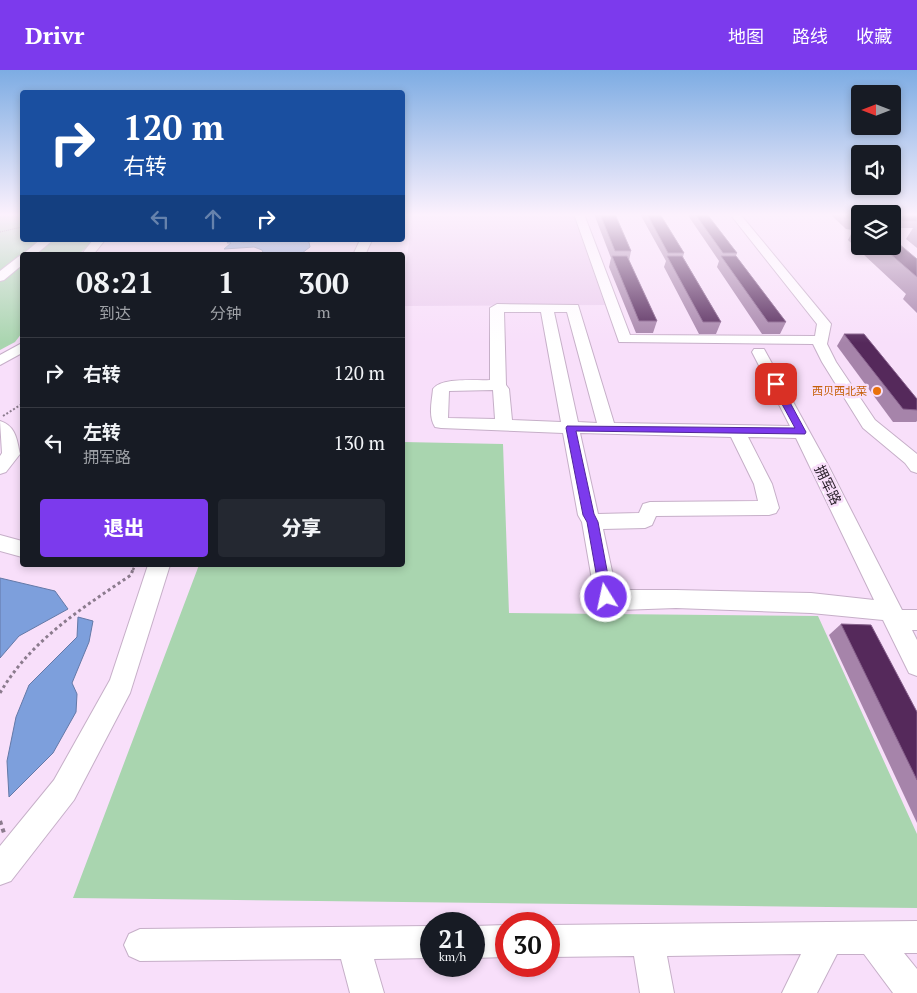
<!DOCTYPE html>
<html lang="zh">
<head>
<meta charset="utf-8">
<style>
  :root { --surface:#171b24; --page:#242831; --text:#f1f3f6; --muted:#9ea1a6; --line:#363941; --accent:#7c3aed }
  body { margin:0; font-family:"PT Serif","Noto Sans SC",serif; background:var(--page); color:var(--text); height:100vh; display:flex; flex-direction:column; font-size:19px; white-space:nowrap }
  * { box-sizing:border-box; margin:0 }
  p { font-size:16px; color:var(--muted) }
  .icon { flex:none; width:28px; height:28px; fill:none; stroke:currentColor; stroke-width:2; stroke-linecap:round; stroke-linejoin:round }
  .map { position:relative; flex:1; overflow:hidden }
  .sheet { position:absolute; left:20px; top:182px; width:385px; height:315px; display:flex; flex-direction:column; background:var(--surface); border-radius:5px; box-shadow:0 2px 8px #0003 }
  .sheet>* { flex:none }
  .guide { position:absolute; left:20px; top:20px; width:385px; height:152px; border-radius:5px; box-shadow:0 2px 8px #0003; background:#1a4fa0; color:#fff; overflow:hidden }
  .needle { width:32px; rotate:270deg }
  .controls { position:absolute; left:851px; top:15px; display:grid; gap:10px }
  .controls a { display:grid; place-items:center; width:50px; height:50px; border-radius:5px; background:var(--surface); box-shadow:0 2px 8px #0003; font-size:25px }
  .speed { position:absolute; left:420px; top:842px; display:flex; gap:10px; font-size:25px; font-weight:700; text-align:center }
  .speed>* { display:grid; place-content:center; width:65px; height:65px; border-radius:50%; background:var(--surface); box-shadow:0 2px 8px #0003; line-height:1 }
  .speed small { font-size:12px; font-weight:400 }
  .speed .limit { border:8px solid #d22; background:#fff; color:#111 }
  .pin { position:absolute; display:grid; place-items:center; width:42px; height:42px; color:#fff; margin:-21px; border-radius:10px; box-shadow:0 2px 8px #0006 }
  .me { position:absolute; width:55px; margin:-28px; rotate:350deg; stroke-linejoin:round; filter:drop-shadow(0 0 4px #0008) }
  .turn { display:flex; align-items:center; gap:18px; height:105px; padding:0 20px; font-size:22px }
  .turn .icon { width:65px; height:65px; stroke-width:2.5 }
  .turn b { display:block; font-size:35px; line-height:42px }
  .lanes { display:flex; align-items:center; height:48px; padding:0 20px; background:#0003; justify-content:center; gap:25px; direction:ltr }
  .lanes .off { opacity:.35 }
  .eta { display:flex; justify-content:space-evenly; align-items:center; height:85px; text-align:center }
  .eta b { font-size:30px; font-weight:800; line-height:35px }
  .action { display:flex; gap:10px; margin-top:auto; padding:10px 20px }
  .action a { flex:1; height:58px; border-radius:5px; background:var(--accent); color:#fff; font-size:20px; font-weight:800; line-height:58px; text-align:center }
  .action a+a { background:var(--page); color:var(--text) }
  ul { padding:0; list-style:none }
  li { display:flex; align-items:center; gap:15px; height:70px; padding:0 20px; border-top:1px solid var(--line) }
  li div { flex:1 }
  li b { display:block; font-size:19px }
  li em { font-style:normal }
  header { display:flex; align-items:center; gap:30px; box-sizing:border-box; height:70px; padding:0 25px; background:var(--accent); color:#fff }
  header strong { font-size:24px }
  nav { display:flex; gap:28px; margin-inline-start:auto; font-size:18px }
  .map>svg:first-child { display:block }
  .built { fill:#eccfef }
  .green { fill:#a9d5af }
  .water { fill:#7d9fdc; stroke:#6479a7 }
  .lines { fill:none; stroke-linecap:round; stroke-linejoin:round }
  .minor-casing { stroke:#c6afc8; stroke-width:2 }
  .path-far4 { stroke:#8b7b8d; stroke-width:1; stroke-dasharray:1 1; stroke-linecap:butt }
  .path-far3 { stroke:#8b7b8d; stroke-width:2; stroke-dasharray:2 2; stroke-linecap:butt }
  .path-far2 { stroke:#8b7b8d; stroke-width:2.5; stroke-dasharray:2.5 2.5; stroke-linecap:butt }
  .path-far1 { stroke:#8b7b8d; stroke-width:3; stroke-dasharray:3 3; stroke-linecap:butt }
  .path { stroke:#8b7b8d; stroke-width:4; stroke-dasharray:4 4; stroke-linecap:butt }
  .minor { fill:#fff; fill-rule:evenodd }
  .wall { fill:#a684aa }
  .building { fill:#55295b; stroke:#86608b }
  .route { fill:#7c3aed; stroke:#51269a }
  .food-dot { fill:#e8710a; stroke:#f8dffa; stroke-width:2 }
  .labels { text-anchor:middle; stroke-width:5; stroke-linejoin:round; paint-order:stroke }
  .far-food-label { font-size:11px; fill:#c56008; stroke:#f8dffa; text-anchor:end }
  .street-label { font-size:14px; fill:#29202a; stroke:#f8dffa }
</style>
</head>
<body>
<header>
<strong>Drivr</strong>
<nav><a>地图</a><a>路线</a><a>收藏</a></nav>
</header>
<div class="map">
<svg width="917" height="923" viewBox="0 0 917 923">
  <rect width="100%" height="100%" fill="#f8dffa"/>
  <!-- built -->
  <polygon class="built" points="413,144 573,144 605,235 403,236 403,218"/>
  <!-- green -->
  <g class="green">
    <polygon points="0,144 22,144 22,170 94,170 78,185 22,185 22,263 15,272 0,280"/>
    <polygon points="403,372 503,374 509,543 818,546 917,764 917,838 73,828 199,495 402,495"/>
  </g>
  <!-- water -->
  <g class="water">
    <polygon points="229,170 243,172 302,170 309,172 310,177 302,183 264,185 262,180 254,177 224,179 231,173 227,173"/>
    <polygon points="0,508 55,521 68,539 19,566 0,588"/>
    <polygon points="78,547 93,551 89,572 72,613 77,624 76,642 53,683 9,727 7,691 16,647 29,615 77,567"/>
  </g>
  <g class="lines">
    <defs>
      <g id="minor">
        <polygon points="574,144 584,144 630,265 815,266 817,254 730,144 740,144 831,254 827,274 836,292 875,350 917,384 917,403 911,401 905,393 863,358 822,292 813,274 619,272"/>
        <polygon points="40,170 53,170 35,185 22,185"/>
        <polygon points="93,170 105,170 93,185 81,185"/>
        <polygon points="360,170 372,170 365,185 353,185"/>
        <polygon points="22,185 22,195 4,210 0,211 0,201 18,187"/>
        <path d="M497,234l81,1 36,118 176,3 -38,-74 2,-3h10l65,118 73,143h15v20h-5l5,10v36l-8,-3 -26,-53 -72,-7 -135,-5 -56,2 -22,-6 -3,-7 -13,-75 -4,-7 -15,-82 -122,-5 -6,-1c-7,-11 -3,-26 -2,-38 9,-12 43,-8 57,-9v-72zM504,242h37l20,110 -49,-2 -3,-31 -3,-4zM554,242h13l30,111 -19,-1zM493,320l2,29 -47,-1 1,-27zM580,363l151,4 23,47 4,17 -108,1 -7,2 -4,9 -41,1zM748,367l48,1 78,162 -63,-7 -135,-3h-60l-13,-61 42,-1 7,-3 4,-9 113,-1 7,-2 3,-5 -7,-24z"/>
        <polygon points="22,273 22,283 0,295 0,285"/>
        <path d="M0,351c16,5 17,19 20,33l-14,18 -6,2v-18l2,-3z"/>
        <polygon points="0,465 22,471 22,487 0,481"/>
        <polygon points="148,495 170,495 130,623 74,730 11,811 0,815 0,776 54,710 110,610"/>
        <polygon points="917,851 917,883 904,883 917,899 917,923 893,923 864,884 837,884 817,923 782,923 801,884 667,886 674,923 640,923 634,886 549,887 549,855"/>
        <polygon points="506,855 506,887 474,888 474,856"/>
        <polygon points="431,856 431,888 374,889 384,923 350,923 341,889 140,891 129,886 124,875 129,864 140,859"/>
      </g>
    </defs>
    <!-- minor casing -->
    <use href="#minor" class="minor-casing"/>
    <!-- path-far4 -->
    <polyline class="path-far4" points="0,162 22,157"/>
    <!-- path-far3 -->
    <polyline class="path-far3" points="3,346 22,334"/>
    <!-- path-far2 -->
    <polyline class="path-far2" points="133,500 135,495"/>
    <!-- path-far1 -->
    <path class="path-far1" d="M0,623c31,-53 81,-84 131,-118l2,-6"/>
    <!-- path -->
    <polyline class="path" points="0,751 4,763"/>
    <!-- minor -->
    <use href="#minor" class="minor"/>
  </g>
  <!-- wall -->
  <g class="wall">
    <polygon points="594,144 615,144 631,181 629,191 657,251 653,263 636,263 609,197 611,188"/>
    <polygon points="640,144 660,144 684,183 683,187 721,252 716,264 699,264 664,197 666,191"/>
    <polygon points="687,144 707,144 737,183 736,186 786,252 780,264 762,264 717,197 719,191"/>
    <polygon points="830,144 860,144 860,176 892,176 917,189 917,243 903,229 906,224 848,170 853,160 846,159"/>
    <polygon points="892,144 917,144 917,178 906,169 913,158 899,158 892,153"/>
    <polygon points="844,264 917,329 917,351 916,352 893,352 837,276"/>
    <polygon points="841,554 917,642 917,753 829,565"/>
  </g>
  <!-- building -->
  <g class="building">
    <polygon points="600,144 615,144 631,181 615,181"/>
    <polygon points="647,144 660,144 684,183 668,183"/>
    <polygon points="695,144 707,144 737,183 723,183"/>
    <polygon points="895,144 917,144 917,151 903,151"/>
    <polygon points="892,168 917,189 917,207 881,176 892,176"/>
    <polygon points="612,186 627,186 657,251 639,251"/>
    <polygon points="667,186 682,186 721,252 703,252"/>
    <polygon points="721,186 736,186 786,252 768,252"/>
    <polygon points="844,264 864,264 917,329 917,340 903,339"/>
    <polygon points="841,554 871,555 917,642 917,710"/>
  </g>
  <!-- sky -->
  <linearGradient id="sky" x2="0" y2="1"><stop stop-color="#7dace3"/><stop offset="0.53" stop-color="#fcf1fd"/><stop offset="1" stop-color="#fcf1fd" stop-opacity="0"/></linearGradient>
  <rect width="917" height="273" fill="url(#sky)"/>
  <!-- route -->
  <polygon class="route" points="776,311 780,314 806,362 805,364 576,361 594,444 598,452 612,527 610,531 606,533 601,531 587,452 583,445 566,358 567,356 795,358 771,314"/>
  <!-- markers -->
  <circle class="food-dot" cx="877" cy="321" r="5"/>
  <g class="labels">
    <!-- far-food labels -->
    <g class="far-food-label">
      <text x="867" y="325">西贝西北菜</text>
    </g>
    <!-- street labels -->
    <g class="street-label">
      <text transform="translate(828 415) rotate(64)" y="5">拥军路</text>
    </g>
  </g>
</svg>
<div class="controls">
<a><svg class="needle" viewBox="-14 -14 28 28"><path d="M0-13l5 13h-10z" fill="#e53935"/><path d="M0 13l5-13h-10z" fill="#9ea1a6"/></svg></a>
<a><svg class="icon" aria-label="sound" viewBox="0 0 24 24"><path d="M4 9h4l5-4v14l-5-4H4zM17 9q2 3 0 6"/></svg></a>
<a><svg class="icon" aria-label="layers" viewBox="0 0 24 24"><path d="M12 4l9 5-9 5-9-5zM3 14l9 5 9-5"/></svg></a>
</div>
<div class="speed"><div>21<small>km/h</small></div><div class="limit">30</div></div>
<div class="pin" style="left:776px;top:314px;background:#d93025"><svg class="icon" aria-label="arrive" viewBox="0 0 24 24"><path d="M6 21V4h12l-3 4 3 4H6"/></svg></div>
<svg class="me" style="left:606px;top:527px" viewBox="-20 -20 40 40"><circle r="17" fill="#7c3aed" stroke="#fff" stroke-width="3"/><path d="M0-11L8 9 0 5-8 9z" fill="#fff"/></svg>
<div class="guide">
<div class="turn"><svg class="icon" aria-label="right" viewBox="0 0 24 24"><path d="M7 20v-9h11M14 6l5 5-5 5"/></svg><div><b>120 m</b>右转</div></div>
<div class="lanes"><svg class="icon off" aria-label="left" viewBox="0 0 24 24"><path d="M17 20v-9H6M10 6l-5 5 5 5"/></svg><svg class="icon off" aria-label="ahead" viewBox="0 0 24 24"><path d="M12 20V5M6 11l6-6 6 6"/></svg><svg class="icon" aria-label="right" viewBox="0 0 24 24"><path d="M7 20v-9h11M14 6l5 5-5 5"/></svg></div>
</div>
<section class="sheet">
<div class="eta">
<div><b>08:21</b><p>到达</p></div>
<div><b>1</b><p>分钟</p></div>
<div><b>300</b><p>m</p></div>
</div>
<ul>
<li><svg class="icon" aria-label="right" viewBox="0 0 24 24"><path d="M7 20v-9h11M14 6l5 5-5 5"/></svg><div><b>右转</b></div><em>120 m</em></li>
<li><svg class="icon" aria-label="left" viewBox="0 0 24 24"><path d="M17 20v-9H6M10 6l-5 5 5 5"/></svg><div><b>左转</b><p>拥军路</p></div><em>130 m</em></li>
</ul>
<div class="action"><a>退出</a><a>分享</a></div>
</section>
</div>
</body>
</html>
